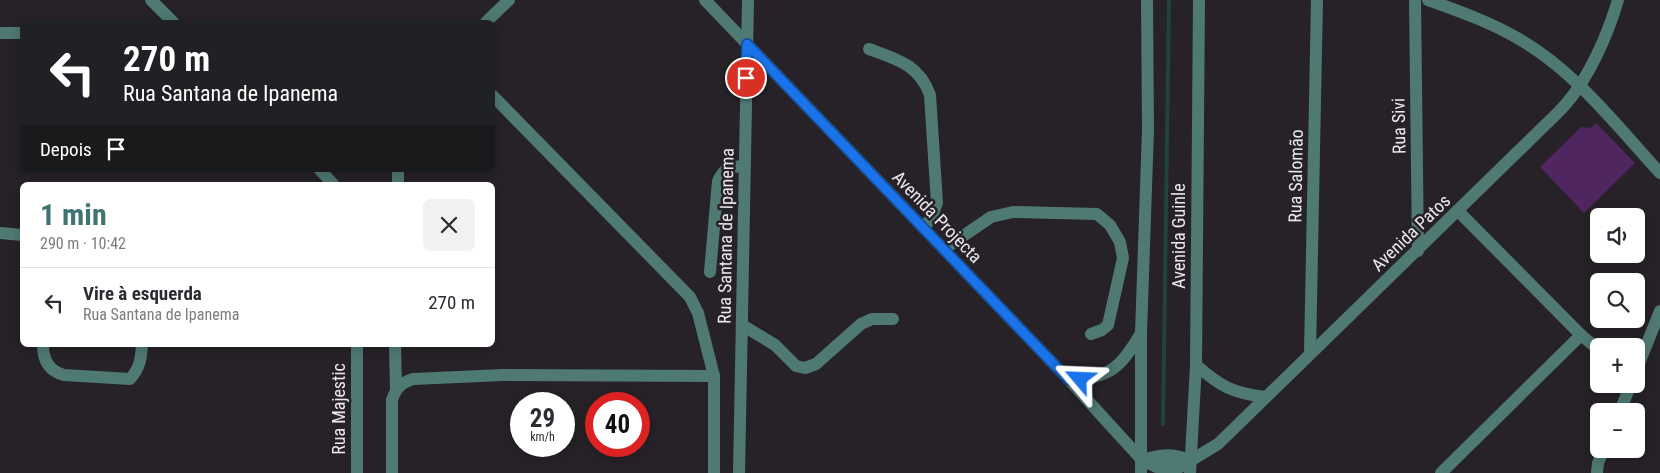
<!DOCTYPE html>
<html lang="pt">
<head>
<meta charset="utf-8">
<style>
  :root { --surface:#fff; --page:#f2f2f3; --text:#2b2b33; --muted:#7c7c81; --line:#e1e1e2; --accent:#3f7473 }
  body { margin:0; font-family:"Roboto Condensed",sans-serif; background:var(--page); color:var(--text); height:100vh; display:flex; flex-direction:column; font-size:19px; white-space:nowrap }
  * { box-sizing:border-box; margin:0 }
  p { font-size:16px; color:var(--muted) }
  .icon { flex:none; width:28px; height:28px; fill:none; stroke:currentColor; stroke-width:2; stroke-linecap:round; stroke-linejoin:round }
  .map { position:relative; flex:1; overflow:hidden }
  .panel { position:absolute; left:20px; top:182px; width:475px; height:165px; display:flex; flex-direction:column; background:var(--surface); border-radius:8px; box-shadow:0 2px 12px #0003 }
  .panel>* { flex:none }
  .banner { position:absolute; left:20px; top:20px; width:475px; height:152px; border-radius:8px; box-shadow:0 2px 12px #0003; background:#202124; color:#fff; overflow:hidden }
  .controls { position:absolute; left:1590px; top:208px; display:grid; gap:10px }
  .controls a { display:grid; place-items:center; width:55px; height:55px; border-radius:8px; background:var(--surface); box-shadow:0 2px 12px #0003; font-size:25px }
  .speed { position:absolute; left:510px; top:392px; display:flex; gap:10px; font-size:25px; font-weight:700; text-align:center }
  .speed>* { display:grid; place-content:center; width:65px; height:65px; border-radius:50%; background:var(--surface); box-shadow:0 2px 12px #0003; line-height:1 }
  .speed small { font-size:12px; font-weight:400 }
  .speed .limit { border:8px solid #d22; background:#fff; color:#111 }
  .pin { position:absolute; display:grid; place-items:center; width:42px; height:42px; color:#fff; margin:-21px; border:2px solid #fff; border-radius:50%; box-shadow:0 1px 5px #0007 }
  .me { position:absolute; width:55px; margin:-28px; rotate:296deg; stroke-linejoin:round; filter:drop-shadow(0 0 4px #0008) }
  .turn { display:flex; align-items:center; gap:18px; height:105px; padding:0 20px; font-size:22px }
  .turn .icon { width:65px; height:65px; stroke-width:2.5 }
  .turn b { display:block; font-size:35px; line-height:42px }
  .then { display:flex; align-items:center; height:48px; padding:0 20px; background:#0003; gap:10px; font-size:19px }
  .round { display:grid; place-items:center; flex:none; width:52px; height:52px; border-radius:8px; background:var(--page) }
  .summary { display:flex; align-items:center; justify-content:space-between; height:85px; padding:0 20px }
  h1 { font-size:30px; font-weight:700; line-height:38px; color:var(--accent) }
  ul { padding:0; list-style:none }
  li { display:flex; align-items:center; gap:15px; height:70px; padding:0 20px; border-top:1px solid var(--line) }
  li div { flex:1 }
  li b { display:block; font-size:19px }
  li em { font-style:normal }
  .map>svg:first-child { display:block }
  .lines { fill:none; stroke-linecap:round; stroke-linejoin:round }
  .stream { stroke:#1f433e; stroke-width:4 }
  .building { fill:#502660 }
  .minor { stroke:#4f7973; stroke-width:12 }
  .route-casing { stroke:#114b97; stroke-width:12 }
  .route { stroke:#1a73e8; stroke-width:9 }
  .labels { text-anchor:middle; stroke-width:5; stroke-linejoin:round; paint-order:stroke }
  .street-label { font-size:18px; fill:#eae8ec; stroke:#262227 }
</style>
</head>
<body>
<div class="map">
<svg width="1660" height="473" viewBox="0 0 1660 473">
  <rect width="100%" height="100%" fill="#262227"/>
  <g class="lines">
    <!-- stream -->
    <polyline class="stream" points="1163,424 1169,0"/>
  </g>
  <!-- building -->
  <polygon class="building" points="1596,123 1635,163 1584,213 1540,167 1581,127 1591,128"/>
  <g class="lines">
    <!-- minor -->
    <g class="minor">
      <polyline points="151,0 173,22"/>
      <path d="M705,0l364,380 73,80 14,7h24l38,-23 319,-311c10,-10 19,-18 28,-28 24,-27 43,-71 53,-105"/>
      <polyline points="1415,0 1418,251"/>
      <path d="M1428,0c31,11 62,22 91,39 56,32 98,87 141,134"/>
      <polyline points="486,22 509,0"/>
      <polyline points="0,33 22,33"/>
      <path d="M869,49c27,10 50,15 61,46l7,108 -5,13 -8,12"/>
      <polyline points="492,95 690,297 698,313 714,376 714,473"/>
      <polyline points="320,170 334,185"/>
      <polyline points="398,170 398,185"/>
      <polyline points="1458,211 1581,335 1599,350"/>
      <polyline points="0,233 22,235"/>
      <polyline points="944,249 991,217 1013,212 1097,214 1110,225 1120,242 1123,258 1108,325 1102,330 1091,334"/>
      <path d="M710,272l8,-91c7,-15 12,-14 27,-15"/>
      <polyline points="742,325 775,345 796,366 805,368 816,364 861,324 872,319 893,319"/>
      <path d="M43,345c0,15 6,26 21,30l66,4c10,-11 11,-20 12,-34"/>
      <polyline points="395,345 396,390"/>
      <polyline points="1310,353 1317,0"/>
      <path d="M1196,365c24,21 36,28 69,32"/>
      <polyline points="1636,371 1660,311"/>
      <path d="M1069,380c43,-3 51,-12 72,-47"/>
      <polyline points="1620,411 1631,384"/>
      <path d="M1142,460c16,-5 33,-8 48,1"/>
      <polyline points="357,473 357,345"/>
      <path d="M392,473v-73c4,-12 9,-17 21,-21l90,-4 211,1"/>
      <polyline points="739,473 748,0"/>
      <polyline points="1141,473 1141,333 1148,130 1147,0"/>
      <polyline points="1190,473 1196,365 1199,0"/>
      <polyline points="1441,473 1581,335"/>
      <polyline points="1597,473 1598,463 1604,449"/>
    </g>
  </g>
  <g class="lines">
    <defs>
      <polyline id="route" points="746,78 747,44 1069,380 1080,379"/>
    </defs>
    <!-- route casing -->
    <use href="#route" class="route-casing"/>
    <!-- route -->
    <use href="#route" class="route"/>
  </g>
  <g class="labels">
    <!-- street labels -->
    <g class="street-label">
      <text transform="translate(1399 126) rotate(-91)" y="6">Rua Sivi</text>
      <text transform="translate(1296 176) rotate(-89)" y="6">Rua Salomão</text>
      <text transform="translate(937 217) rotate(46)" y="6">Avenida Projecta</text>
      <text transform="translate(1411 233) rotate(-44)" y="6">Avenida Patos</text>
      <text transform="translate(726 236) rotate(-89)" y="6">Rua Santana de Ipanema</text>
      <text transform="translate(1179 236) rotate(-90)" y="6">Avenida Guinle</text>
      <text transform="translate(339 409) rotate(-90)" y="6">Rua Majestic</text>
    </g>
  </g>
</svg>
<div class="controls">
<a><svg class="icon" aria-label="sound" viewBox="0 0 24 24"><path d="M4 9h4l5-4v14l-5-4H4zM17 9q2 3 0 6"/></svg></a>
<a><svg class="icon" aria-label="search" viewBox="0 0 24 24"><circle cx="10" cy="10" r="6"/><path d="M15 15l6 6"/></svg></a>
<a>+</a>
<a>−</a>
</div>
<div class="speed"><div>29<small>km/h</small></div><div class="limit">40</div></div>
<div class="pin" style="left:746px;top:78px;background:#d93025"><svg class="icon" aria-label="arrive" viewBox="0 0 24 24"><path d="M6 21V4h12l-3 4 3 4H6"/></svg></div>
<svg class="me" style="left:1080px;top:379px" viewBox="-20 -20 40 40"><path d="M0-17L14 15 0 8-14 15z" fill="#1a73e8" stroke="#fff" stroke-width="4"/></svg>
<div class="banner">
<div class="turn"><svg class="icon" aria-label="left" viewBox="0 0 24 24"><path d="M17 20v-9H6M10 6l-5 5 5 5"/></svg><div><b>270 m</b>Rua Santana de Ipanema</div></div>
<div class="then">Depois<svg class="icon" aria-label="arrive" viewBox="0 0 24 24"><path d="M6 21V4h12l-3 4 3 4H6"/></svg></div>
</div>
<section class="panel">
<div class="summary"><div><h1>1 min</h1><p>290 m · 10:42</p></div><a class="round"><svg class="icon" aria-label="close" viewBox="0 0 24 24"><path d="M6 6l12 12M18 6L6 18"/></svg></a></div>
<ul>
<li><svg class="icon" aria-label="left" viewBox="0 0 24 24"><path d="M17 20v-9H6M10 6l-5 5 5 5"/></svg><div><b>Vire à esquerda</b><p>Rua Santana de Ipanema</p></div><em>270 m</em></li>
</ul>
</section>
</div>
</body>
</html>
